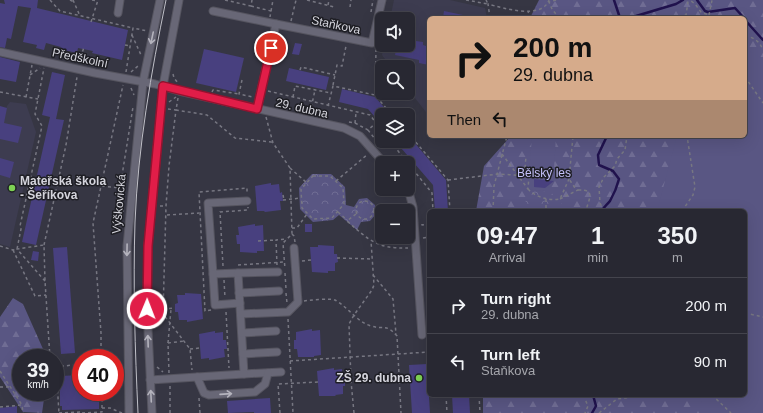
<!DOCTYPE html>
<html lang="en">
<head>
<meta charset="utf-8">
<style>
  :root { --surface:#282832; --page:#30303a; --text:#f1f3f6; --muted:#a5a6ac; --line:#44444d }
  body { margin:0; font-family:Helvetica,sans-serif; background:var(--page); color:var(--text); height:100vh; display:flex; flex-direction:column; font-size:15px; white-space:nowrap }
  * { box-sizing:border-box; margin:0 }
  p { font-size:13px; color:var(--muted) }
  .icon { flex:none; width:22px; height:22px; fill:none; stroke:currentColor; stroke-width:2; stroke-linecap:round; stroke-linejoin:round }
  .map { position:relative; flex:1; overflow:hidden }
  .panel { position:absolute; left:427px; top:209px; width:320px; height:188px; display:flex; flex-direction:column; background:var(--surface); border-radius:6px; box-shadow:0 4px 16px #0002,0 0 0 1px var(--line) }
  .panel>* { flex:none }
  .top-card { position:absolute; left:427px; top:16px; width:320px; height:122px; border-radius:6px; box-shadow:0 4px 16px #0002,0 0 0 1px var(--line); background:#d6ab8b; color:#111; overflow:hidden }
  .tools { position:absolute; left:375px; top:12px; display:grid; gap:8px }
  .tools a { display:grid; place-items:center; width:40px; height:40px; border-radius:6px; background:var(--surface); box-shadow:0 4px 16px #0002,0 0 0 1px var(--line); font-size:20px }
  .speed { position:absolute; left:12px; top:349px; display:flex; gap:8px; font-size:20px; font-weight:700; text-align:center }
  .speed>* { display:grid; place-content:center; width:52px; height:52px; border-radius:50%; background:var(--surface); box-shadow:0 4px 16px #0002,0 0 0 1px var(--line); line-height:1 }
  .speed small { font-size:10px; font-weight:400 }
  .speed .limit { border:6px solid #d22; background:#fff; color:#111 }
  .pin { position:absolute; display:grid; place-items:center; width:34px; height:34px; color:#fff; margin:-17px; border:2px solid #fff; border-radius:50%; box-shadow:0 1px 4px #0007 }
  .me { position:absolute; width:44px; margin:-22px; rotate:1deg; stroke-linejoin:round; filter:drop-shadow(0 0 3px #0008) }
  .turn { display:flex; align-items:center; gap:14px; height:84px; padding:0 20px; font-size:18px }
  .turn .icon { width:52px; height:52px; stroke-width:2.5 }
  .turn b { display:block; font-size:28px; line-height:34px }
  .then { display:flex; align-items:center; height:38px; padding:0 20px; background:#0003; gap:8px; font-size:15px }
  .eta { display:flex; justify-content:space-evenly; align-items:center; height:68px; text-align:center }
  .eta b { font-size:24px; font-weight:800; line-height:28px }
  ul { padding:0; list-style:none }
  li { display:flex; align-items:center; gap:12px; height:56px; padding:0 20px; border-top:1px solid var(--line) }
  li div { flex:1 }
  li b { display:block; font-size:15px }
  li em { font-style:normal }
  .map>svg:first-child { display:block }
  .built { fill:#3d3c50 }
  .forest { fill:url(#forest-firs) }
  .park { fill:url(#park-crowns) }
  .garden { fill:#595683 }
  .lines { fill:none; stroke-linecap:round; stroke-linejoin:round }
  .stream { stroke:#20124d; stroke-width:2.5 }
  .building { fill:#48407f }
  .minor-casing { stroke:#55545f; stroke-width:9 }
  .path { stroke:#777782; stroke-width:1.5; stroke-dasharray:3 3; stroke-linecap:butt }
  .minor { stroke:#686776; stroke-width:7 }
  .tram { stroke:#c0c0c8; stroke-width:1 }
  .oneway { stroke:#b4b3bd }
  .route-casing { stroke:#92132f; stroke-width:10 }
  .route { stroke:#e11d48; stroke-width:7 }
  .poi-dot { fill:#7dd154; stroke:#1e1e24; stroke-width:1.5 }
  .labels { text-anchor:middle; stroke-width:3; stroke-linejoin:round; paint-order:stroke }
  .street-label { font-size:12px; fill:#d4d4dc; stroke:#1e1e24 }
  .park-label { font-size:12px; fill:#c4c1fa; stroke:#1e1e24 }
  .poi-label { font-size:12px; font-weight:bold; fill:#d4d4dc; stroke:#1e1e24; text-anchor:start }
</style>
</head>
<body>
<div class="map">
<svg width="763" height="413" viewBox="0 0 763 413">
  <defs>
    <pattern id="forest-firs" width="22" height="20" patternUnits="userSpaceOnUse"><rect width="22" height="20" fill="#595683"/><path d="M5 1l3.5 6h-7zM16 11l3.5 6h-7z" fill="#706d94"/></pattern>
    <pattern id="park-crowns" width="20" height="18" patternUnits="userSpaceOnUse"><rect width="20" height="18" fill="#595683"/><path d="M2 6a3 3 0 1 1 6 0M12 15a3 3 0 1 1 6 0" fill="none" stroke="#706d94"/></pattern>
  </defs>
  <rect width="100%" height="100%" fill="#363643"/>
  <!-- built -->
  <g class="built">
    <polygon points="394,0 450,0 485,8 487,18 429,18 429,116 408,89 408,67 391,67 382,55 384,45 408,45 408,19 390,19"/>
    <polygon points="10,102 26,104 36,132 10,247 0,244 0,120 4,121 7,106"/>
  </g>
  <!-- forest -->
  <g class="forest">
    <polygon points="539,0 763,0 763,413 483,413 483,395 745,395 745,211 476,211 484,166 511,136 745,136 745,18 530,18"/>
    <polygon points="13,298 23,304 47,358 21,358 21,392 45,392 42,413 23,412 0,377 0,317"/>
  </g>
  <!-- park -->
  <g class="park">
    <polygon points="312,174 331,174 345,187 346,205 354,207 359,199 367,198 375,205 376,214 370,221 361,222 357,230 339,215 333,220 313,222 300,209 299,188"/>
    <path d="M530,190c21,2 26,1 36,21h-42l3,-18z"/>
  </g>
  <!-- garden -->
  <g class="garden">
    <polygon points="745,49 763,59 763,413 711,413 702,403 699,395 745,395 745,211 657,211 677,136 745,136"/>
    <polygon points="532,136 556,136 553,184 544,191 528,189"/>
  </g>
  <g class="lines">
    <!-- stream -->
    <g class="stream">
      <polyline points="614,0 620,18"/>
      <polyline points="697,0 705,11 708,12 735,8 744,18"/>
      <polyline points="636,16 676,4 683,0"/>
      <polyline points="745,20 763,40"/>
      <path d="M602,211c2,-5 5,-6 8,-10 4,-7 7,-14 9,-22l-6,-8 -14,-6 -1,-10 9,-19"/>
      <polyline points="592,413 596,406 593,395"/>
    </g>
  </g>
  <!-- building -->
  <g class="building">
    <polygon points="4,0 38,0 37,8 128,30 122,60 92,53 93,51 78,48 77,53 60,49 61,47 46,43 44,50 36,48 37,45 23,42 31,8 18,6 11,39 7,38 5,48 0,47 0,3 5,4"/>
    <polygon points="444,11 463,15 463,18 443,18"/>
    <polygon points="416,41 423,42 423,45 429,47 429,65 419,63 419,60 395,55 397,45 408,45 408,42 416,43"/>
    <polygon points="295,43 302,44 299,55 292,54"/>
    <polygon points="204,49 244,58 236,92 196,83"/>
    <polygon points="0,57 20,62 16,82 0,79"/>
    <polygon points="289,68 329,77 326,90 286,81"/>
    <polygon points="52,72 65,75 56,119 64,120 36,245 22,242 50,117 42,115"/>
    <polygon points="342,89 375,97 391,115 382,115 382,125 368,109 339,102"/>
    <polygon points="0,106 7,108 4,123 22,127 18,143 0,139"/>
    <polygon points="408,135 446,180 448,211 435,211 433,185 395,141 408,141"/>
    <polygon points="0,158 14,162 10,178 0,175"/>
    <polygon points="534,179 554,181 545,188 534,187"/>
    <polygon points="271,183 271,185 279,184 280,193 282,192 283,201 280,201 281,210 265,212 264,211 257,211 255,186"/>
    <polygon points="255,224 255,226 263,225 264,251 257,251 257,253 240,252 240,244 237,244 236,235 239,235 238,227"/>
    <rect x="305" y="224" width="7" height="8"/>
    <polygon points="318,245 334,246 334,254 337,254 338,262 335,263 335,271 328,271 328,273 312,272 310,247 318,247"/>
    <polygon points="67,247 75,353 61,354 53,248"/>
    <polygon points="33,251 39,252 38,261 31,260"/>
    <polygon points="185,293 201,294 203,319 187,322 187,320 179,320 178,312 175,312 175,304 178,303 177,295 185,295"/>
    <polygon points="312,329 312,331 320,330 321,355 314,356 314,357 298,357 297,349 294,349 294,340 296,340 296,332"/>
    <polygon points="215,331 215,333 223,332 223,340 226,340 227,349 224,349 225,357 209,360 209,358 201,359 199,334"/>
    <polygon points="427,364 430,413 412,413 409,365"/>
    <polygon points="334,368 334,370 342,369 342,377 345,377 345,386 343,386 343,394 335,395 336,396 319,396 317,371"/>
    <polygon points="81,375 81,392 99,392 99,409 62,410 62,406 60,406 60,376"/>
    <polygon points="452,395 469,395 470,413 453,413"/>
    <polygon points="270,398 271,413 254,413 254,412 228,413 227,401"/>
    <polygon points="17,406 17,413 0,413 0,408"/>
  </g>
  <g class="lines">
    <defs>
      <g id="minor">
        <polyline points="213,11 276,24"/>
        <polyline points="118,13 120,0"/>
        <polyline points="0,52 95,73 155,84 179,91 344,128 360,136 384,163"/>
        <polyline points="257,109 276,24 372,43 382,0"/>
        <polyline points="408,189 413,207 422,335"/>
        <polyline points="247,201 208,203 213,274 238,273 244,374 281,372"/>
        <polyline points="238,273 278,272"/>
        <polyline points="213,274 215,305 240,303"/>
        <polyline points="239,293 279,291"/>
        <polyline points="241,314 288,312 298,302 294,248"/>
        <polyline points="242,333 276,331"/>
        <polyline points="243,354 277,352"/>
        <polyline points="197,377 204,393 209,395 255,392 265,384 268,373"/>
        <polyline points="150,380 244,374"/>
        <polyline points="129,413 127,246 143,82 160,0"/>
        <polyline points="152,413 147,309 148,246 163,86 179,0"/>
      </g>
    </defs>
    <!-- minor casing -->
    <use href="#minor" class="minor-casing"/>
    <!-- path -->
    <g class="path">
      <polyline points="50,0 60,11 133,28"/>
      <polyline points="70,0 74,2"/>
      <polyline points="73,0 80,16"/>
      <polyline points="92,0 98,1"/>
      <polyline points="225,0 251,6 252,0"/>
      <polyline points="307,0 334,7"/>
      <polyline points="466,0 488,4 486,0"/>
      <polyline points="556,0 549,2 552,9 559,18"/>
      <polyline points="328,5 329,0"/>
      <polyline points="251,6 271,11 270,17"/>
      <polyline points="350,7 351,0"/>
      <polyline points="271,11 273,0"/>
      <polyline points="371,12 373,0"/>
      <polyline points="709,15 712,0"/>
      <path d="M490,18l-2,-14c14,4 54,16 61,-4"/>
      <polyline points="525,18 529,11"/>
      <polyline points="673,18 686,15 688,2 691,1 695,4 701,12 716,18"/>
      <polyline points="291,21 296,0"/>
      <polyline points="91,22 98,0"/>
      <polyline points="132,35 141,55"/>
      <path d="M745,36c9,1 15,6 18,14"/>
      <polyline points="125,45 130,46"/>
      <polyline points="375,50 376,50 375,95"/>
      <polyline points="79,63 84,47"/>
      <polyline points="300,70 301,67 335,75"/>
      <polyline points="126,72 133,28 147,31"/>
      <polyline points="131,72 138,66"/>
      <polyline points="173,74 174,78 178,83"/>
      <polyline points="30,75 40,68"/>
      <polyline points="745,77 763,103"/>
      <polyline points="242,80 239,94 253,97"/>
      <polyline points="333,85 337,65 342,66 346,46"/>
      <polyline points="131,88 134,95"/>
      <polyline points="268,91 370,115 382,131"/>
      <polyline points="0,92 38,99"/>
      <polyline points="212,92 213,90 239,94"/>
      <polyline points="26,97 32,65"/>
      <polyline points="293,97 295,86 331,93"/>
      <polyline points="178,98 176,110 207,115 235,138 271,142 273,143"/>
      <polyline points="169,102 176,97"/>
      <polyline points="328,106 333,86 375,95 392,115"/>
      <polyline points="168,109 176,110 169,166 166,206 163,314 190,349 192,370"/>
      <polyline points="310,113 315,90"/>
      <polyline points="266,117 273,143 290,168 292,234 283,243 285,269"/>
      <polyline points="349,122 355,123 356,113"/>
      <polyline points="355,123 368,130 376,123"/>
      <polyline points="368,130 375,139"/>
      <polyline points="408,133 448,180 450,211"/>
      <polyline points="390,141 432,193 433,211"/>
      <polyline points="502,154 528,189 529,176 525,169 526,156"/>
      <polyline points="290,168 307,183"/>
      <polyline points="520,175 522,171 525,169"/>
      <polygon points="313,176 330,176 343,188 344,204 332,218 313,219 302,208 301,189"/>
      <polyline points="448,180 498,174 529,176"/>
      <polyline points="336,181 368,154"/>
      <polyline points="102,186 120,188"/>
      <path d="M528,189c7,8 21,12 32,10l9,-20 4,-43"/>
      <path d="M578,190c19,-1 10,10 8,21"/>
      <polyline points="283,195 284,200"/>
      <polyline points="546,199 546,211"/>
      <polyline points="560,199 578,190 575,188 569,179"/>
      <polyline points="283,200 301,198"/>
      <circle cx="365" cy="210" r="9"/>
      <polyline points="160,206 166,206"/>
      <polyline points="493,211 494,186 507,136"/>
      <polyline points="604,211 600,203 599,187 604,177 615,166 617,159 625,150 627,136"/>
      <polyline points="682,211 693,195 695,187 687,136"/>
      <polyline points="123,212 120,188 133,107"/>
      <polyline points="338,212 347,220"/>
      <path d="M356,214l-9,7c22,19 30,28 61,27"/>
      <polyline points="167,215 199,213"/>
      <polyline points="422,224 422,225 429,224"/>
      <polyline points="292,228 297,228 307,214"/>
      <polyline points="292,234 294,236 295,242"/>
      <polyline points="423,238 429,237"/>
      <polyline points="258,241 276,240"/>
      <polyline points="44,245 66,145 77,77"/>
      <polyline points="0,246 13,250 17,249 21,229 20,226 42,126 35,114 44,68"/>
      <polyline points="13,250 35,296 46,295"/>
      <polyline points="337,258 372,259"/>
      <polyline points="302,261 311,260"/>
      <polyline points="238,265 284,262"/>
      <polyline points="277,265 276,240 287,239"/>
      <polyline points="223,266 220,212 248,210 248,207"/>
      <polyline points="285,273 286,289"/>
      <polyline points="373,275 393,299 396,334"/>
      <polyline points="224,280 225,298"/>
      <polyline points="45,281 17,249 44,245 45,281 50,358"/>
      <polyline points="286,293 287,303"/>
      <path d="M304,301c7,-1 26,-3 31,-1 13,7 22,22 36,26 13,4 15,-3 26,10l4,77"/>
      <polyline points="163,309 175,308"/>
      <polyline points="211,310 205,311 199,192 247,188 247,194"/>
      <polyline points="226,312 229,368"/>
      <polyline points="745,313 763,317"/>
      <polyline points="288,319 293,413"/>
      <polyline points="154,325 163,314"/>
      <polyline points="168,343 171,309"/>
      <polyline points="190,349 200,348"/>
      <polyline points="101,358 101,333 93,223 123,85"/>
      <polyline points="290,361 429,352"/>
      <polyline points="55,367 73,365"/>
      <polyline points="157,367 163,372"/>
      <polyline points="0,371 22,405"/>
      <polyline points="169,373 168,343 184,341"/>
      <polyline points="55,379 57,382 59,413"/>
      <polyline points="399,380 408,380"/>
      <polyline points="170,386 170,413"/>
      <polyline points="0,387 10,387"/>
      <polyline points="446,395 447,413"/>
      <polyline points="479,395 480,413"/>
      <polyline points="585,395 585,399 588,406 585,413"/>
      <polyline points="712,395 731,413"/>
      <polyline points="199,398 200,413"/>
      <polyline points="0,407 22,405 23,413"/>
      <polyline points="102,408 110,408 122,413"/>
      <polyline points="59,413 82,412"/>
      <polyline points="82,413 102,412 102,392"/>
      <polyline points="280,413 278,384 318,382"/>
      <polyline points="354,413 351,381 349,324 354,315 372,290 374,285 371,241"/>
      <polyline points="599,413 617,399 648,395"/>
    </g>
    <!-- minor -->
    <use href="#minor" class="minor"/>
    <!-- tram -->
    <path class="tram" d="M138,413c-3,-64 -5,-127 -3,-191 3,-75 16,-149 31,-222"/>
  </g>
  <!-- one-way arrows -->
  <defs><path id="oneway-shaft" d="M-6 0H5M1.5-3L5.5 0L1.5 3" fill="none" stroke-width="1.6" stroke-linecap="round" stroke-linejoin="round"/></defs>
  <g class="oneway">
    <use href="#oneway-shaft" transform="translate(152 38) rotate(102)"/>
    <use href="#oneway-shaft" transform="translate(127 250) rotate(91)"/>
    <use href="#oneway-shaft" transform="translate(148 341) rotate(-92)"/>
    <use href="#oneway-shaft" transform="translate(226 394) rotate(-4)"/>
    <use href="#oneway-shaft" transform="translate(151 396) rotate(-93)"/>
  </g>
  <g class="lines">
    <defs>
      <polyline id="route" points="147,309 148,246 163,86 257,109 271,48"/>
    </defs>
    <!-- route casing -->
    <use href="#route" class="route-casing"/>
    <!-- route -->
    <use href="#route" class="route"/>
  </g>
  <!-- markers -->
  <g class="poi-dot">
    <circle cx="12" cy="188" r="4"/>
    <circle cx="419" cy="378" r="4"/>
  </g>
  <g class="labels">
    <!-- street labels -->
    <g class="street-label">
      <text transform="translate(336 25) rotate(12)" y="4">Staňkova</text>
      <text transform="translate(80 58) rotate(12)" y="4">Předškolní</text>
      <text transform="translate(302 108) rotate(13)" y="4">29. dubna</text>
      <text transform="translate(119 204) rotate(-85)" y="4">Výškovická</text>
    </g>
    <!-- park labels -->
    <g class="park-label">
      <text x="544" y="177">Bělský les</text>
    </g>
    <!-- poi labels -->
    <g class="poi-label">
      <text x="20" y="185">Mateřská škola<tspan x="20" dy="14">- Šeříkova</tspan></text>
      <text x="411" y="382" text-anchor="end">ZŠ 29. dubna</text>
    </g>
  </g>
</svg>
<div class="tools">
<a><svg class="icon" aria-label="sound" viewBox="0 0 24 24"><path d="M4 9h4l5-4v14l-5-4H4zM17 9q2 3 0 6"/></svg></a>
<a><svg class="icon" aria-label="search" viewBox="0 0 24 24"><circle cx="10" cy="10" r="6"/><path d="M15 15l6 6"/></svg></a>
<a><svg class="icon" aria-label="layers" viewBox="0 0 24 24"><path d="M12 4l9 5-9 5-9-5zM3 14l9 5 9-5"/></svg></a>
<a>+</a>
<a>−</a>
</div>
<div class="speed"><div>39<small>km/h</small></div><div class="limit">40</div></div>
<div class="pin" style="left:271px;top:48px;background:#d93025"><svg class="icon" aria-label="arrive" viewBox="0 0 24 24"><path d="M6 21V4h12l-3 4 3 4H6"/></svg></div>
<svg class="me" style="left:147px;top:309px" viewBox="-20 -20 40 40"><circle r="17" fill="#e11d48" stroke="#fff" stroke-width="3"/><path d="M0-11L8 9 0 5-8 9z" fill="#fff"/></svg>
<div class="top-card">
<div class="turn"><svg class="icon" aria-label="right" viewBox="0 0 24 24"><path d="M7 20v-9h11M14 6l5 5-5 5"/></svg><div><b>200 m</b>29. dubna</div></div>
<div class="then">Then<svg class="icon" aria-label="left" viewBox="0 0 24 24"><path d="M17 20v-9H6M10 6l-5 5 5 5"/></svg></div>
</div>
<section class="panel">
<div class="eta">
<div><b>09:47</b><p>Arrival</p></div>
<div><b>1</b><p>min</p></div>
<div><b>350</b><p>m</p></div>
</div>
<ul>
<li><svg class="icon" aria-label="right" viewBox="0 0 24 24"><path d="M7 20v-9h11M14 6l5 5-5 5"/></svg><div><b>Turn right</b><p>29. dubna</p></div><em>200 m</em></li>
<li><svg class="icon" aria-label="left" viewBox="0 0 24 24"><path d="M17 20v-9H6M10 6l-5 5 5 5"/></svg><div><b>Turn left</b><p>Staňkova</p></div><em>90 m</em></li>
</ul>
</section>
</div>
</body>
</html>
